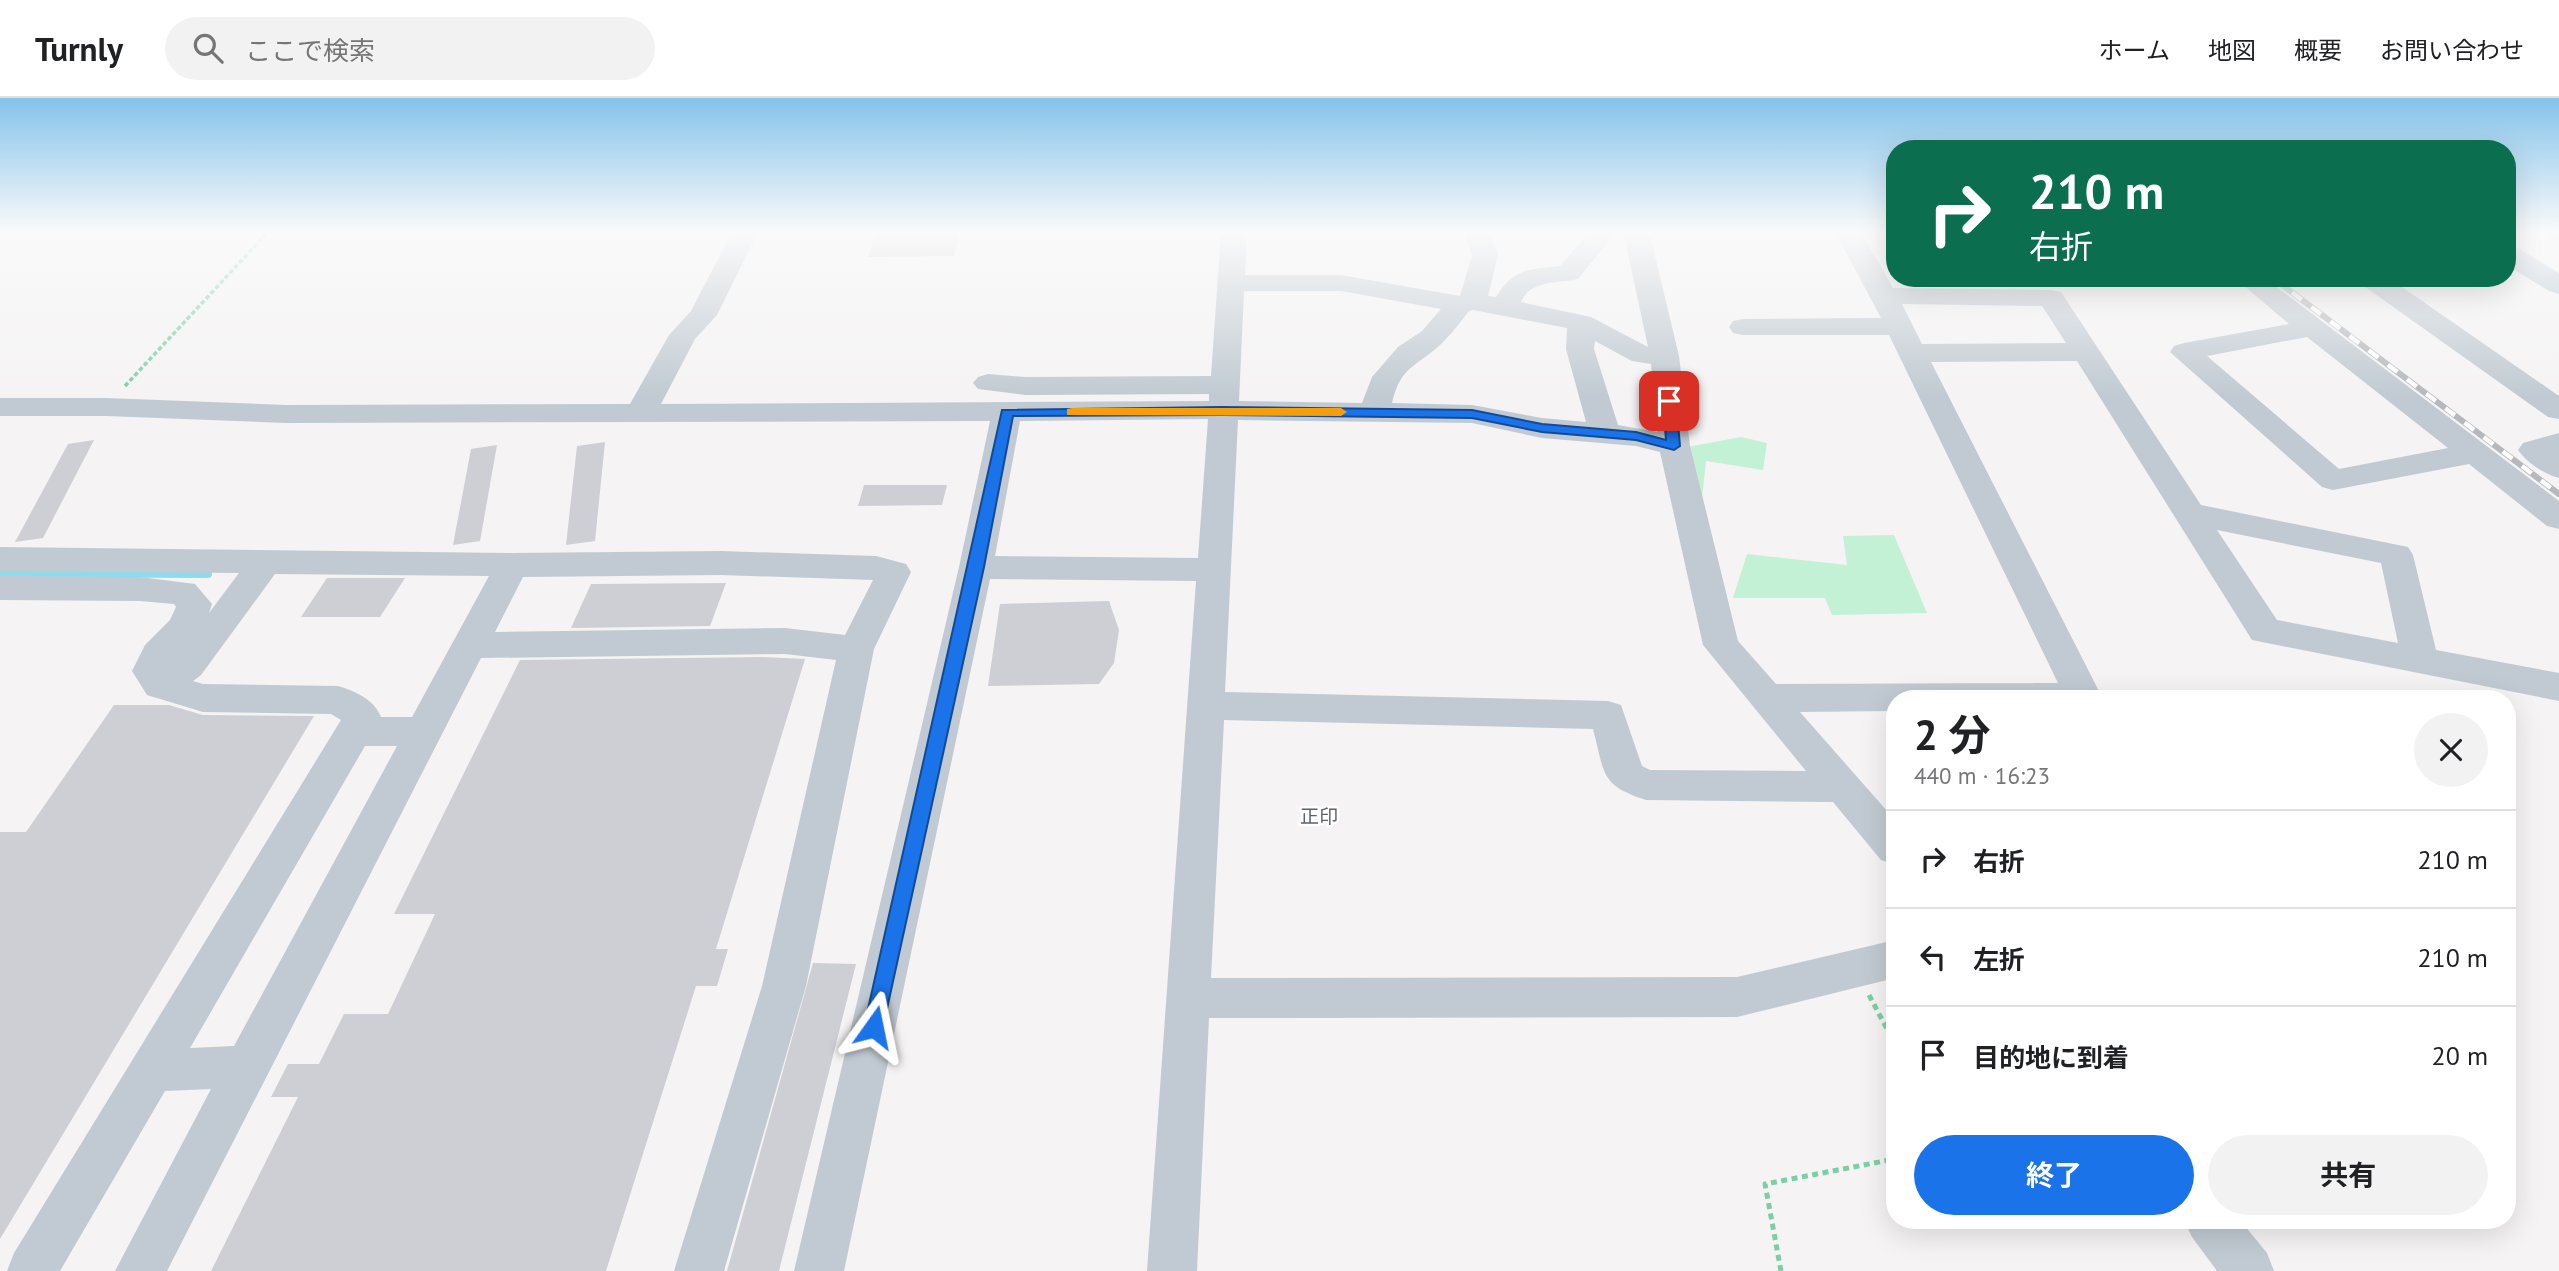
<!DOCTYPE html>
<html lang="ja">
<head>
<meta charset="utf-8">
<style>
  :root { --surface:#fff; --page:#f2f2f2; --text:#202124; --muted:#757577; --line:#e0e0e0; --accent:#1a73e8 }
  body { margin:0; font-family:"PT Sans","Noto Sans JP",sans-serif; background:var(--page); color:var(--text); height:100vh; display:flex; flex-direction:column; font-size:26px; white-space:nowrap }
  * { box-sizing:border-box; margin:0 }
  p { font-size:23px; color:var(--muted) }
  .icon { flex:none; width:38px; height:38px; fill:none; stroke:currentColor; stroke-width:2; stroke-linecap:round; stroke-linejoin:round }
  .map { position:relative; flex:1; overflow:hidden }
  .drawer { position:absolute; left:1886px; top:592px; width:630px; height:539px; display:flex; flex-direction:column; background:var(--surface); border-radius:28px; box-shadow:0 7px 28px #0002 }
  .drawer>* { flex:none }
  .top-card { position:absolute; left:1886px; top:42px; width:630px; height:147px; border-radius:28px; box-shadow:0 7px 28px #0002; background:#0b6e4f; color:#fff; overflow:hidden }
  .pin { position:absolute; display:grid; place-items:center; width:60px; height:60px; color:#fff; margin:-30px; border-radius:14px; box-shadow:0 4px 10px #0006 }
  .me { position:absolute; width:77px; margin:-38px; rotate:12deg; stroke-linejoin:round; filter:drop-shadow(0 0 5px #0008) }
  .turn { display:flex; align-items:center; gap:24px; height:147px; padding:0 28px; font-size:32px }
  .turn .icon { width:91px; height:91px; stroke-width:2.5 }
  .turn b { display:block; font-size:49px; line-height:60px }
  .round { display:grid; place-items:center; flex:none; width:74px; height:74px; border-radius:37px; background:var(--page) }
  .headline { display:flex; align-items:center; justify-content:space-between; height:119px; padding:0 28px }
  h1 { font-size:42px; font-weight:700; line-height:52px }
  .cta { display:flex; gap:14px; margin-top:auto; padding:14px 28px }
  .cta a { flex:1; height:80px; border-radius:42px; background:var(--accent); color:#fff; font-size:28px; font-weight:700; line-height:80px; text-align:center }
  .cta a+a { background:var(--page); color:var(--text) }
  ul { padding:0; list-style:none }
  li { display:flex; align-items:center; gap:21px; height:98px; padding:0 28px; border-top:2px solid var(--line) }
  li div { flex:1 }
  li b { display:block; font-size:26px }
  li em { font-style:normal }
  header { display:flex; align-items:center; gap:42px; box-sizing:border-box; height:98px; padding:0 35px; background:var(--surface); border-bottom:2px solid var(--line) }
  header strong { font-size:33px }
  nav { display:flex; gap:38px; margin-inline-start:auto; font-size:24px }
  .search { width:490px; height:63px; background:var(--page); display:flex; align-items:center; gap:18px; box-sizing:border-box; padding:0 24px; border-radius:38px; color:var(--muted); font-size:26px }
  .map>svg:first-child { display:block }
  .green { fill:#c3f1d5 }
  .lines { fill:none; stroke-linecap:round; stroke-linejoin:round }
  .stream { stroke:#90daee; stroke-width:8 }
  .building { fill:#cdcfd5 }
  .path-far1 { stroke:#7ad0a6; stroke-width:3.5; stroke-dasharray:4.5 2.5; stroke-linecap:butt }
  .path { stroke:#7ad0a6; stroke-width:5; stroke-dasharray:6 4.5; stroke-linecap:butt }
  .minor { fill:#c1cad2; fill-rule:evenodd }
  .major { fill:#b3c2d1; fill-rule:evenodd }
  .rail-casing { stroke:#b5b8bd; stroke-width:6 }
  .rail { stroke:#fff; stroke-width:4.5; stroke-dasharray:12; stroke-linecap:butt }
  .route { fill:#1a73e8; stroke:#114b97; stroke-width:2 }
  .slow { fill:#f59e0b }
  .labels { text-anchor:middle; stroke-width:5; stroke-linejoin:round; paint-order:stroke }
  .neighbourhood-label { font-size:19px; fill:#5f6368; stroke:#fff }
</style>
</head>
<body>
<header>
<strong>Turnly</strong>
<div class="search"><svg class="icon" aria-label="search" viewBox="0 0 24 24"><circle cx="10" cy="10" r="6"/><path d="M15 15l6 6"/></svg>ここで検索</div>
<nav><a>ホーム</a><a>地図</a><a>概要</a><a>お問い合わせ</a></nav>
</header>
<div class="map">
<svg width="2559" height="1173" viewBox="0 0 2559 1173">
  <rect width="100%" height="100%" fill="#f5f3f3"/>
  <!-- green -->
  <g class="green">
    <polygon points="1741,339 1767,345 1763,372 1706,363 1701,410 1682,350"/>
    <polygon points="1894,437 1927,515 1832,517 1825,500 1733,500 1747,456 1847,467 1843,438"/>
  </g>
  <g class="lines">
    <!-- stream -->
    <polyline class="stream" points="0,475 208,476"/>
  </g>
  <!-- building -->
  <g class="building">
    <polygon points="876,134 960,134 954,158 868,159"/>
    <polygon points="94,342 43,440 15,444 68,346"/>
    <polygon points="605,344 595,443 566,447 577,348"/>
    <polygon points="497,347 480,443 453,447 471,351"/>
    <polygon points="864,387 947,387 942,407 858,408"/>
    <polygon points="327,480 405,480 380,519 301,519"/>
    <polygon points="726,485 710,528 571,530 591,486"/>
    <polygon points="1109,503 1119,532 1114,565 1099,586 988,588 1000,506"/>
    <polygon points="762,559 805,561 716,851 728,851 717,888 696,888 606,1173 211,1173 298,999 271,999 288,966 319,966 344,916 388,916 435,816 394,816 520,562"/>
    <polygon points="114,607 169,607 203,617 314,618 0,1141 0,734 26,734"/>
    <polygon points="813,865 856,866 779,1173 727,1173"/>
  </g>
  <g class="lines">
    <!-- path-far1 -->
    <polyline class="path-far1" points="125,288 268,134"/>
    <!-- path -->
    <g class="path">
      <polyline points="1869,897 1895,946"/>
      <polyline points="1781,1173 1765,1086 1895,1061"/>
    </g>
    <!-- minor -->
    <g class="minor">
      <path d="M732,134h26l-41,83 -22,24 -34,65 548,-3v-7l-184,1 -47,-6 -5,-6 5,-6 10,-3 37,3 186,-1 10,-144h26l-2,43h96l119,21 12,-41 -8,-23h26l8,23 -10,41 8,1c17,-28 33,-28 64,-31l29,-34h27l-38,47c-22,5 -46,0 -57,23l70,15 57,30 -23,-107 -6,-8h27l5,7 28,117 11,90 48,195 38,43 282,-1 -169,-348h-146l-10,-2 -4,-6 4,-6 10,-2 138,-1 -46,-86h26l32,56 158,2 10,2 140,213 207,42 5,8 23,95 123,23v28l-307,-61 -175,-279 -146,1 171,335 -207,1v13l-95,1 95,108v45l-14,-5 -48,-58 -187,-2c-47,-15 -41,-27 -53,-71l-369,-9 -13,258 526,-1 158,-37v38l-158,39 -528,1 -12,253h-50l49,-690 -206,-2 -146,692h-50l165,-704 31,-146 -704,2 -180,-7h-106v-18h106l180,7 344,-1 39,-69 22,-24zM1244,193h97l100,18 -19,22 -24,16 -26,30 -10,26 -123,-2zM1902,206l140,2 24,37 -144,1zM1473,212l94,18 -1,21 20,73 -44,-4 -70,-13 -80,-2c9,-40 28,-37 52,-62 9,-9 17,-20 25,-30zM1595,243l37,20 19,3 6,68 -39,-7 -24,-76zM1208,321l-10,139 -203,-2 25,-135zM1238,322l234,3 70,15 94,8 24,6 43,193 103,126 -156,-1 -8,-4 -21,-61 -13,-4 -383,-9zM2217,432l164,33 17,80 -121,-23z"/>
      <polygon points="2545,134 2559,134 2559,143 2550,141"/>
      <path d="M2235,180h30l294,223v28l-12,-3 -78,-62 -136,26 -11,-3 -152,-135 4,-6 10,-3 105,-19zM2307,239l141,111 -109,21 -132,-113z"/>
      <polygon points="2358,180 2389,180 2559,298 2559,321 2548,319 2361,186"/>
      <path d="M2559,335v45c-15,-4 -32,-15 -41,-28l5,-7z"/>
      <path d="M0,449l512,6 209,-2 155,5 30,8 5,8 -37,77 -68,337 -82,285h-50l88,-285 74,-326 -51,-6 -304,4 -314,613h-52l96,-182 -46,2 -105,180h-53l7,-18 327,-533 -10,-6 -128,-2 -56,-17 -15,-24 13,-26 25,-25 6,-13 -2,-3 -34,-3 -140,-1v-24l140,1 55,7 17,20 -3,9 30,-40 -239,-2zM275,476l214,2 -77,141h-31c-6,-17 -26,-26 -43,-31l-135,-2 -10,-3 8,-6zM721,477l152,5 -28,55 -60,-7 -290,4 28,-55zM365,648h32l-163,300 -44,2z"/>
      <polygon points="2184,1122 2240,1122 2267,1155 2274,1173 2217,1173 2192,1139"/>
    </g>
    <!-- major -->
    <polygon class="major" points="2508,148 2518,150 2559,175 2559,196 2549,193 2508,168"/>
    <defs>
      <polyline id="rail" points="2273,180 2559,396"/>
    </defs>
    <!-- rail casing -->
    <use href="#rail" class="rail-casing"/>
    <!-- rail -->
    <use href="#rail" class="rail"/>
  </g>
  <!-- sky -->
  <linearGradient id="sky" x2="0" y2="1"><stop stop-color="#85c3ea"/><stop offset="0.45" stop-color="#fafafa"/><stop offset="1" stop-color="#fafafa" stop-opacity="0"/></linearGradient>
  <rect width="2559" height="298" fill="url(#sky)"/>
  <!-- route -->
  <polygon class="route" points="1669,299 1676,303 1680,348 1674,352 1636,342 1542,334 1472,320 1222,317 1013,318 984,469 883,929 880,936 874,938 867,936 864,929 1002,312 1222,309 1472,312 1542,326 1636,334 1666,342 1663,303"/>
  <!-- slow -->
  <polygon class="slow" points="1072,310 1341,310 1347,314 1341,318 1067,317 1067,311"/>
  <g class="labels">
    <!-- neighbourhood labels -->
    <g class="neighbourhood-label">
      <text x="1319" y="725">正印</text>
    </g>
  </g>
</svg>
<div class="pin" style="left:1669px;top:303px;background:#d93025"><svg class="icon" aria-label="arrive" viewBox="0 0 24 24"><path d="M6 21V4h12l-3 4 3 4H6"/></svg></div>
<svg class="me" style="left:874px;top:929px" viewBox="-20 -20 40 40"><path d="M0-17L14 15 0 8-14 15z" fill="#1a73e8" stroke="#fff" stroke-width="4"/></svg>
<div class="top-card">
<div class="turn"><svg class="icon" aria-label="right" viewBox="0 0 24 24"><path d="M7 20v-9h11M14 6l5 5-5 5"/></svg><div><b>210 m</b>右折</div></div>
</div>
<section class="drawer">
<div class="headline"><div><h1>2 分</h1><p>440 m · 16:23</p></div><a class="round"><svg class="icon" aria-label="close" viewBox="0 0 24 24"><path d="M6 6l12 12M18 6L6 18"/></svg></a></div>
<ul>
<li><svg class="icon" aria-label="right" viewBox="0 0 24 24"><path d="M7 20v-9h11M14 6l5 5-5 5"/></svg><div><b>右折</b></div><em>210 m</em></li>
<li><svg class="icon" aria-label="left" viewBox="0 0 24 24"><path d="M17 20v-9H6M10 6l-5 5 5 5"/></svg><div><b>左折</b></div><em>210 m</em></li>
<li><svg class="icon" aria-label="arrive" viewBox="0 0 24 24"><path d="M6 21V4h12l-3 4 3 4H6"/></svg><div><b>目的地に到着</b></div><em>20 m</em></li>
</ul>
<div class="cta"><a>終了</a><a>共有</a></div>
</section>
</div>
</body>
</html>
